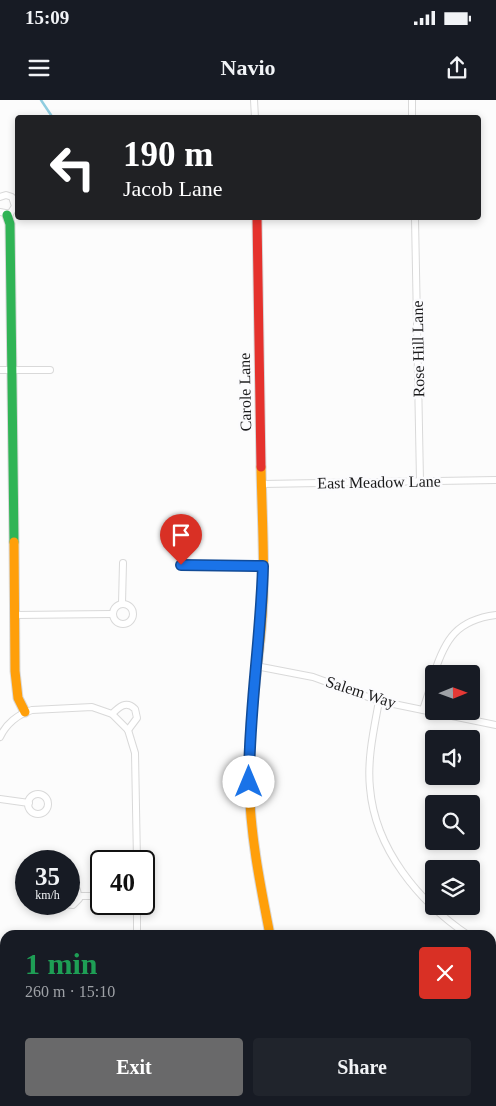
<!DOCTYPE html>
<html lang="en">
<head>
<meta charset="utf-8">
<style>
  body { margin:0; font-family:"Times New Roman",serif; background:#20242c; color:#f1f3f6; height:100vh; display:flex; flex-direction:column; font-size:19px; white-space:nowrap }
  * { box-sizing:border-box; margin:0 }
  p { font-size:16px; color:#9ea1a6 }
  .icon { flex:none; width:28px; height:28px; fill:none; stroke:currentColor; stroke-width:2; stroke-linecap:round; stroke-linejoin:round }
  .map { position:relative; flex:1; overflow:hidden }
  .details { position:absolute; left:0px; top:830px; width:496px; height:176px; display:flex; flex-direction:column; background:#171b24; border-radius:15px 15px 0 0; box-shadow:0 2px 8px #0003 }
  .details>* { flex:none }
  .guide { position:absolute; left:15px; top:15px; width:466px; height:105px; border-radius:5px; box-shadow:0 2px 8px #0003; background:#202124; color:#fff; overflow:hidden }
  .needle { width:32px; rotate:89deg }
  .buttons { position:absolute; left:425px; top:565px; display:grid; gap:10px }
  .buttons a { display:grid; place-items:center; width:55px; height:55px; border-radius:5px; background:#171b24; box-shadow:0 2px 8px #0003; font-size:25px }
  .speed { position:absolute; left:15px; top:750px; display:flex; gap:10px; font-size:25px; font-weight:700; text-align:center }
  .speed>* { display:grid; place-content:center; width:65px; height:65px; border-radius:50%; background:#171b24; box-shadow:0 2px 8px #0003; line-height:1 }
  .speed small { font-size:12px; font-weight:400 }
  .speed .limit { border:2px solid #111; border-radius:8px; background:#fff; color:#111 }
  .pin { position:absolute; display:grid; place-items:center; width:42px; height:42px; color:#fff; margin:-51px -21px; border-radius:50% 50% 50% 0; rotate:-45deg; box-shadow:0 0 5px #0007 }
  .pin .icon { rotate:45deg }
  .me { position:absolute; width:55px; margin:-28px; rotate:0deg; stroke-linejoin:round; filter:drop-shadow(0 0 4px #0008) }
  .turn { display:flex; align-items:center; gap:18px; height:105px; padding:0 25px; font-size:22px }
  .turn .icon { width:65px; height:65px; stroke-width:2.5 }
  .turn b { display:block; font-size:35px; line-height:42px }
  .round { display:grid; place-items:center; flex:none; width:52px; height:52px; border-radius:5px; background:#20242c }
  .headline { display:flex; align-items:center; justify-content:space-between; height:85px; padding:0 25px }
  h1 { font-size:30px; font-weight:700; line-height:38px; color:#1e9e55 }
  .action { display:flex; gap:10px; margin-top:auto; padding:10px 25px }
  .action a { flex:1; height:58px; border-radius:5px; background:#69696a; color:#fff; font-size:20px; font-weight:700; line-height:58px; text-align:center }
  .action a+a { background:#20242c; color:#f1f3f6 }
  .status { display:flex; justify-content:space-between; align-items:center; height:35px; padding:0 25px; background:#171b24; direction:ltr }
  .status svg { height:14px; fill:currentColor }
  header { display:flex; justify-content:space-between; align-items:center; height:65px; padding:0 25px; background:#171b24; font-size:22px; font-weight:700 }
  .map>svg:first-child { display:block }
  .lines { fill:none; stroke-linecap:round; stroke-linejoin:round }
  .stream { stroke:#90cde0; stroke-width:2.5 }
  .street-casing { stroke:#d9d9d9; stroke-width:8 }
  .fast-casing { stroke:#d9d9d9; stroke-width:11 }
  .slow-casing { stroke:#d9d9d9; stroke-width:11 }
  .jam-casing { stroke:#d9d9d9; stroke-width:11 }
  .street { stroke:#fff; stroke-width:6 }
  .fast { stroke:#30b455; stroke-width:9 }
  .slow { stroke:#ff9f0a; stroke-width:9 }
  .jam { stroke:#e5322d; stroke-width:9 }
  .route-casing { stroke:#114b97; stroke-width:12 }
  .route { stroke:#1a73e8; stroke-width:9 }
  .labels { text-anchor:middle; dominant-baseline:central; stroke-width:5; stroke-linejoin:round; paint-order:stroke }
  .street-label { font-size:16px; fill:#1a1a1b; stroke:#fbfbfd }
</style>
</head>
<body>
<div class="status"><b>15:09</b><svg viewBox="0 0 49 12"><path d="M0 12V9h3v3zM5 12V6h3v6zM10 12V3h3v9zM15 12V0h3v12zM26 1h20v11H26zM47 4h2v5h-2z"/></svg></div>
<header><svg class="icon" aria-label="menu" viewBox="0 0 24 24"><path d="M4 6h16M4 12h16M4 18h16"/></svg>Navio<svg class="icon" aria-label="share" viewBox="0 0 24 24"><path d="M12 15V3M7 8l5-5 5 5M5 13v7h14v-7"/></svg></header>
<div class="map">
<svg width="496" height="1006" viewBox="0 0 496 1006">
  <rect width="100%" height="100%" fill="#fcfcfc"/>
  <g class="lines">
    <polyline class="stream" points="41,0 53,18"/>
    <g class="street-casing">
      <g id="street">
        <polyline points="254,0 255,18"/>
        <polyline points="412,0 412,18"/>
        <polyline points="0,97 6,95 12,97 15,106 10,114 0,112"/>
        <polyline points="415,118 420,381"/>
        <polyline points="0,270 50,270"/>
        <polyline points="262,384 496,380"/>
        <polyline points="181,465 263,467"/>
        <polyline points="122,503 123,463"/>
        <circle cx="123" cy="514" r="10"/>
        <polyline points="15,515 112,514"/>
        <polyline points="256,566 313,577 379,601 496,625"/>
        <path d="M 434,574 C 445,539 457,520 496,515"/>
        <path d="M 379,601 C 374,629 367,659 370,688 C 375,749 419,802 468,835"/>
        <polyline points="423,610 434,576"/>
        <path d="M 112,614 C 119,607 126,600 135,609 L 137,618 L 128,630"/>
        <path d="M 0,637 C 6,624 18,614 32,610 L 92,607 L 112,614 L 128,630 L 135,653 L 137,761"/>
        <circle cx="38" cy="704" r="10"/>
        <polyline points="0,699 29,703"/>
        <polyline points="80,796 101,796"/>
        <polyline points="64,804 73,805 79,799 77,790 69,787"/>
        <polyline points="137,804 137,835"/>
        <polyline points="491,851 496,854"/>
        <polyline points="0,862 3,869 0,875"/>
        <polyline points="150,1001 150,1006"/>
        <polyline points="226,1001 230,1006"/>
        <polyline points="326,1001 328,1006"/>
        <polyline points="411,1001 414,1006"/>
        <polyline points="278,1002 278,1005 302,1006"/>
        <polyline points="206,1006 206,1001"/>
        <polyline points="238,1006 278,1005"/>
        <polyline points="425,1006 428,1001"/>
      </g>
    </g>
    <g class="fast-casing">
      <g id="fast">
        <polyline points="7,115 10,124 14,442"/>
        <polyline points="0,944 5,944"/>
      </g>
    </g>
    <g class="slow-casing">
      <g id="slow">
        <path d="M 261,367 C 262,421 266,476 261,530 C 256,581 248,630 249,681 C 250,734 260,784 270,835"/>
        <polyline points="14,442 15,571 18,598 25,612"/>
        <polyline points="491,937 496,937"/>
      </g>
    </g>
    <g class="jam-casing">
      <polyline id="jam" points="257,118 261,367"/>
    </g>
    <use href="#street" class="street"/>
    <use href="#fast" class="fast"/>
    <use href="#slow" class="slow"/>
    <use href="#jam" class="jam"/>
  </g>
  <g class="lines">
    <g class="route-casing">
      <path id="route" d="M 181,465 L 263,466 C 261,539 249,610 249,682"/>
    </g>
    <use href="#route" class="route"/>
  </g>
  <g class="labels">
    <g class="street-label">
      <text transform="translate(418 249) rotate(-91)">Rose Hill Lane</text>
      <text transform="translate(245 292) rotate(-91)">Carole Lane</text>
      <text transform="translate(379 382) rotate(-1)">East Meadow Lane</text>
      <text transform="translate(361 592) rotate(18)">Salem Way</text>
    </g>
  </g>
</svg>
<div class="buttons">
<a><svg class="needle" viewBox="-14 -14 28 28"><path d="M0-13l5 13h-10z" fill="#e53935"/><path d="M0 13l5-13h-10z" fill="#9ea1a6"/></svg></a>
<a><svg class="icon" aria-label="sound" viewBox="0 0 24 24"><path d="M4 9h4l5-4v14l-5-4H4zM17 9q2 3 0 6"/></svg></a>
<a><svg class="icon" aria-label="search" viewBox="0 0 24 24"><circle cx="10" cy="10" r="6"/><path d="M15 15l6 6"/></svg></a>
<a><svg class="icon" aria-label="layers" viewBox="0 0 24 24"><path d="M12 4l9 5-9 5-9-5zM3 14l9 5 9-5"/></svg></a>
</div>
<div class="speed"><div>35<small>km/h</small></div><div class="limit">40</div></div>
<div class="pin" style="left:181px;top:465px;background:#d93025"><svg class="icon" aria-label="arrive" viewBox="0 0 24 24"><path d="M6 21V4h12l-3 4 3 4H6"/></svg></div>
<svg class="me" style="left:249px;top:682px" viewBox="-20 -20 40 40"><circle r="19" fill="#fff"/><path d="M0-13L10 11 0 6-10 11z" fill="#1a73e8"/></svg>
<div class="guide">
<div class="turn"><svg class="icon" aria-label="left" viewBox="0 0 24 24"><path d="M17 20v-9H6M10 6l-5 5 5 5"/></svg><div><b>190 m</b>Jacob Lane</div></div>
</div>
<section class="details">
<div class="headline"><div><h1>1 min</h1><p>260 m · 15:10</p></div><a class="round" style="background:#d93025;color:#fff"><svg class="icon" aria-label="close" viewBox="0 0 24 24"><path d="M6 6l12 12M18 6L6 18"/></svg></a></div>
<div class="action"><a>Exit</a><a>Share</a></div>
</section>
</div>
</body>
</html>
